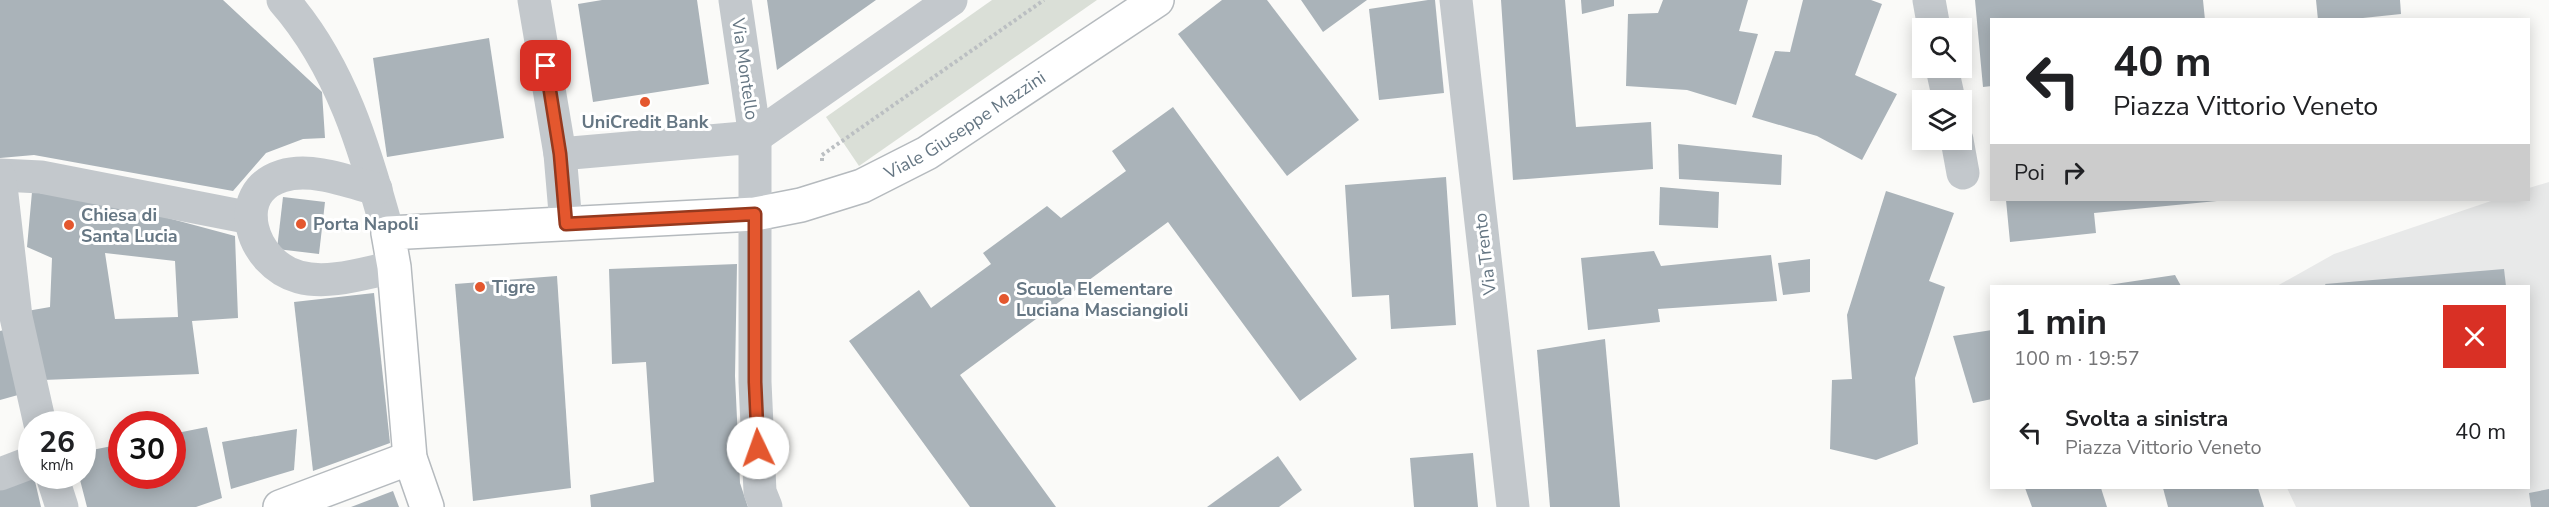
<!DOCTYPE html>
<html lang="it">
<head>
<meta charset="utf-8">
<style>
  body { margin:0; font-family:"Nunito Sans",sans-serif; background:#f2f2f2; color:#202124; height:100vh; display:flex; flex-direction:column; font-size:22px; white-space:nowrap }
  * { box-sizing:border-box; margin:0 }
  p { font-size:20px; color:#757577 }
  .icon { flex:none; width:33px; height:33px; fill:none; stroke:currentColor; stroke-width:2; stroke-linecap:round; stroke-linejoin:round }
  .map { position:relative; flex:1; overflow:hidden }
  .details { position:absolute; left:1990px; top:285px; width:540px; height:204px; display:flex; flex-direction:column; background:#fff; border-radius:0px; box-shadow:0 3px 15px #0003 }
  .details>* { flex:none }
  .hud { position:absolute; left:1990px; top:18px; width:540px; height:183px; border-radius:0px; box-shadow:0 3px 15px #0003; background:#fff; color:#202124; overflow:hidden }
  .tools { position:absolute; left:1912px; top:18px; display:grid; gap:12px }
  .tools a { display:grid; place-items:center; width:60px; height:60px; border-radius:0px; background:#fff; box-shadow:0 3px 15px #0003; font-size:30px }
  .speed { position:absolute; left:18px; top:411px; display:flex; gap:12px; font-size:30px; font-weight:700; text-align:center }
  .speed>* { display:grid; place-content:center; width:78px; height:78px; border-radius:50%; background:#fff; box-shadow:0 3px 15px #0003; line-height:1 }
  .speed small { font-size:15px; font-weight:400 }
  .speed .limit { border:9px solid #d22; background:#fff; color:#111 }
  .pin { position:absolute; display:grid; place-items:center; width:51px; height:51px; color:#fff; margin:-26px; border-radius:12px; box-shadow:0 3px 9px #0006 }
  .me { position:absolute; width:66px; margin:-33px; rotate:357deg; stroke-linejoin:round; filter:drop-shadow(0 0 4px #0008) }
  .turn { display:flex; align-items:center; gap:21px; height:126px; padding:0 24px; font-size:27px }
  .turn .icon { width:78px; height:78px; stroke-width:2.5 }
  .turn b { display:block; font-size:42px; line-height:51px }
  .then { display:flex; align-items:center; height:57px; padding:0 24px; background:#0003; gap:12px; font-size:22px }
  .round { display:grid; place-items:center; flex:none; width:63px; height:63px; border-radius:0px; background:#f2f2f2 }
  .head { display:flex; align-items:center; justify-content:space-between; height:102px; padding:0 24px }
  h1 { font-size:36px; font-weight:700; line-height:45px }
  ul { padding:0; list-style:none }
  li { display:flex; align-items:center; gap:18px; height:90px; padding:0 24px }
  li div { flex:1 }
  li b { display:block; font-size:22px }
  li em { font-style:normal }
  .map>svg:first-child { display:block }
  .built { fill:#e8e9e9 }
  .green { fill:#dadfd7 }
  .building { fill:#aab3b9; fill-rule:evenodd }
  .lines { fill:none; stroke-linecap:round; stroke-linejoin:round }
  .major-casing { stroke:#b5babe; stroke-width:36 }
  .path { stroke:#bbbfc2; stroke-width:4; stroke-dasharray:3 3; stroke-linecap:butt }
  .minor { stroke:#c3c8cc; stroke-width:33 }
  .major { stroke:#fff; stroke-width:33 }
  .route-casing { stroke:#94391e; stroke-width:15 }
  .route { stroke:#e4572e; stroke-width:10 }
  .poi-dot { fill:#e4572e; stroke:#fff; stroke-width:2 }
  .labels { text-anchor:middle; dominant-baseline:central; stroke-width:6; stroke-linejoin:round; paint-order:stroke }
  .street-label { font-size:18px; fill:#657683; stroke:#fff }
  .poi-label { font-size:18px; font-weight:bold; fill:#657683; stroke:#fff; text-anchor:start }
</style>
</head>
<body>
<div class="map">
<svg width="2549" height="507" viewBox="0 0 2549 507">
  <rect width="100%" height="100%" fill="#fafaf8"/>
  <polygon class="built" points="2549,182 2549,507 2296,507 2287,488 2529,488 2529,286 2277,286 2334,254 2494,200 2529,200 2529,188"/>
  <polygon class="green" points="992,0 1097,0 859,166 826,117"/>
  <g class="building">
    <polygon points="0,0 223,0 322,92 325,138 303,139 266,153 233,191 34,155 0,158"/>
    <polygon points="602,0 697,0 709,84 593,102 578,4"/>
    <polygon points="767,0 876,0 777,70"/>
    <polygon points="1222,0 1267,0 1359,120 1287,176 1178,34"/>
    <polygon points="1301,0 1367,0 1323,32"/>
    <polygon points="1428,0 1435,0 1444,93 1379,100 1369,9"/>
    <polygon points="1501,0 1565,0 1576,127 1651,122 1653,169 1513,180"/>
    <polygon points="1581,0 1614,0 1614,6 1582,14"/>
    <polygon points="1663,0 1748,0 1739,31 1758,34 1736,105 1687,90 1626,86 1628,14 1658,13"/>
    <polygon points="1803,0 1871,0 1882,4 1855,75 1897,94 1862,160 1817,136 1752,117 1775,51 1790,52"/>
    <polygon points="1975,0 2203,0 2205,20 1992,20 1992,86 1983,87"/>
    <polygon points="2316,0 2400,0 2401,14 2344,20 2318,20"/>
    <polygon points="489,38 504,138 387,157 373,58"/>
    <polygon points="1173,107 1357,359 1300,401 1168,222 960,375 1056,507 970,507 849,341 919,290 931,308 991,264 983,253 1047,206 1061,218 1126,171 1112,151"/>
    <polygon points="1678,144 1782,155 1781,185 1679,179"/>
    <polygon points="1446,177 1456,325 1391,329 1389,295 1352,297 1345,185"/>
    <polygon points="1660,187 1719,192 1718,228 1659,225"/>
    <polygon points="1886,191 1954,213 1929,281 1945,287 1915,378 1918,444 1876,460 1830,449 1832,380 1852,379 1847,315"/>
    <path d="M 32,192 L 112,203 L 235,236 L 238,318 L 192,321 L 199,374 L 43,380 L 27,311 L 50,307 L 52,258 L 27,247 ZM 105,253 L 175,261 L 178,317 L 115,319 Z"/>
    <polygon points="283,197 325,202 319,254 277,249"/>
    <polygon points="2006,200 2217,200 2217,201 2094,213 2096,233 2010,242"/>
    <polygon points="1654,251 1661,266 1771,255 1777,301 1658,309 1660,322 1588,330 1581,258"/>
    <polygon points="1810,259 1810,292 1783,295 1778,263"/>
    <polygon points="737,264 735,376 740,483 748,507 591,507 590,495 654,482 646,362 612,364 609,269"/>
    <polygon points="2504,269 2506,286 2326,286 2325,284"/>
    <polygon points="2175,275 2181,286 2108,286 2108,285"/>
    <polygon points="557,276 571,488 473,501 455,284"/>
    <polygon points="374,293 390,443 313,471 294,302"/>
    <polygon points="8,329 18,395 0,400 0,331"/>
    <polygon points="1992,330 1992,399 1973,403 1953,336"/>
    <polygon points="1605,339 1620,507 1550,507 1537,350"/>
    <polygon points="207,427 222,498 196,507 87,507 79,476 82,476 82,452 122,444 122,476 172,476 172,434"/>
    <polygon points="297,429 294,470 231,489 222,442"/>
    <polygon points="1473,453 1478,507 1414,507 1410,458"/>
    <polygon points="1278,456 1302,490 1279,507 1207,507"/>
    <polygon points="34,477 41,507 0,507 0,488"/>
    <polygon points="2025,488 2101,488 2107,507 2032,507"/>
    <polygon points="2163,488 2258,488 2264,507 2168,507"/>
    <polygon points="2549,489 2549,507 2531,507 2529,493"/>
    <polygon points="393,491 399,507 351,507"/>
  </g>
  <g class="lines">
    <g class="major-casing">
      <g id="major">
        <polyline points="280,507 410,458"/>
        <path id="s1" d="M 427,507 L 410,458 L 394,267 L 388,233 L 755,214 L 801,205 L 862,186 L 927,153 L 1157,0"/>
      </g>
    </g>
    <g class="path">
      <polyline points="822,161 822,155 1044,0"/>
      <polyline points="323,226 349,229"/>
    </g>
    <g class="minor">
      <path d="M 283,0 C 341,66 365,149 388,233"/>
      <polyline points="534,0 560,154 566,224"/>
      <polyline points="735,0 755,137 951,0"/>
      <polyline points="1456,0 1513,507"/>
      <polyline points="1929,0 1934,28"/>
      <polyline points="1942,68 1949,100"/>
      <polyline points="1957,140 1963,173"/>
      <polyline points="560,154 755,137 755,382 760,492 766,507"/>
      <polyline points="0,175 41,177 251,218"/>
      <polyline points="0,177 16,317 40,424"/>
      <path d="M 376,189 C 347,181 311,167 282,176 C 229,193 251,264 299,277 C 329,285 364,273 394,267"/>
      <polyline points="0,474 32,462"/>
      <polyline points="52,476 62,507"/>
    </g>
    <use href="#major" class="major"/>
  </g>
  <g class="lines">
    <g class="route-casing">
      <polyline id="route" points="546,66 560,154 566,224 755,214 755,382 758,448"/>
    </g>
    <use href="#route" class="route"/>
  </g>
  <g class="poi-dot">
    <circle cx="645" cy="102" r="6"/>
    <circle cx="301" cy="224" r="6"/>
    <circle cx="69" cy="225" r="6"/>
    <circle cx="480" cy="287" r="6"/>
    <circle cx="1004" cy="299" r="6"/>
  </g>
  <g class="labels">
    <g class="street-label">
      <text transform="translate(745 69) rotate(82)">Via Montello</text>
      <text stroke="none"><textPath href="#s1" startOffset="876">Viale Giuseppe Mazzini</textPath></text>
      <text transform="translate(1485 254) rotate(-97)">Via Trento</text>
    </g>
    <g class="poi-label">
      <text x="645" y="122" text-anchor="middle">UniCredit Bank</text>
      <text x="81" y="215">Chiesa di<tspan x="81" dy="21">Santa Lucia</tspan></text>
      <text x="313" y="224">Porta Napoli</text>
      <text x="492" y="287">Tigre</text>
      <text x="1016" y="289">Scuola Elementare<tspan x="1016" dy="21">Luciana Masciangioli</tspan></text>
    </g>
  </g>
</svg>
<div class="tools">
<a><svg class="icon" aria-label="search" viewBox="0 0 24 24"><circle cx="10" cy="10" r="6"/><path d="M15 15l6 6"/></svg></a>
<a><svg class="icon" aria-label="layers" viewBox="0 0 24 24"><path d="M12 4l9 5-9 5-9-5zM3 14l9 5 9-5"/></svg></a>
</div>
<div class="speed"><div>26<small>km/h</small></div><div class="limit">30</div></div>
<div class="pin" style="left:546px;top:66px;background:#d93025"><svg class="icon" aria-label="arrive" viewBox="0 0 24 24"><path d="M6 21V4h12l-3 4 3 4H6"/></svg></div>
<svg class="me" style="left:758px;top:448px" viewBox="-20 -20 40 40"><circle r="19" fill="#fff"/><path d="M0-13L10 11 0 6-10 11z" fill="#e4572e"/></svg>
<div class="hud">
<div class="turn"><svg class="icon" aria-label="left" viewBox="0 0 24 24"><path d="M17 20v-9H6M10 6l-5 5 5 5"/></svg><div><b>40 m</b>Piazza Vittorio Veneto</div></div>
<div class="then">Poi<svg class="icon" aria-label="right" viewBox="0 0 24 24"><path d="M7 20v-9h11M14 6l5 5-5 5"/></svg></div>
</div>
<section class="details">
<div class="head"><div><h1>1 min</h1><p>100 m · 19:57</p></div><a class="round" style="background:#d93025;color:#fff"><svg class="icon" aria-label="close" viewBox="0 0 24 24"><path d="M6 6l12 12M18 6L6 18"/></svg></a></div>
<ul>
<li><svg class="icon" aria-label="left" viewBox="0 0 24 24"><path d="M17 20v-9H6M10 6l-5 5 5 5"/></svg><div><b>Svolta a sinistra</b><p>Piazza Vittorio Veneto</p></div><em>40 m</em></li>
</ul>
</section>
</div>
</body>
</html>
